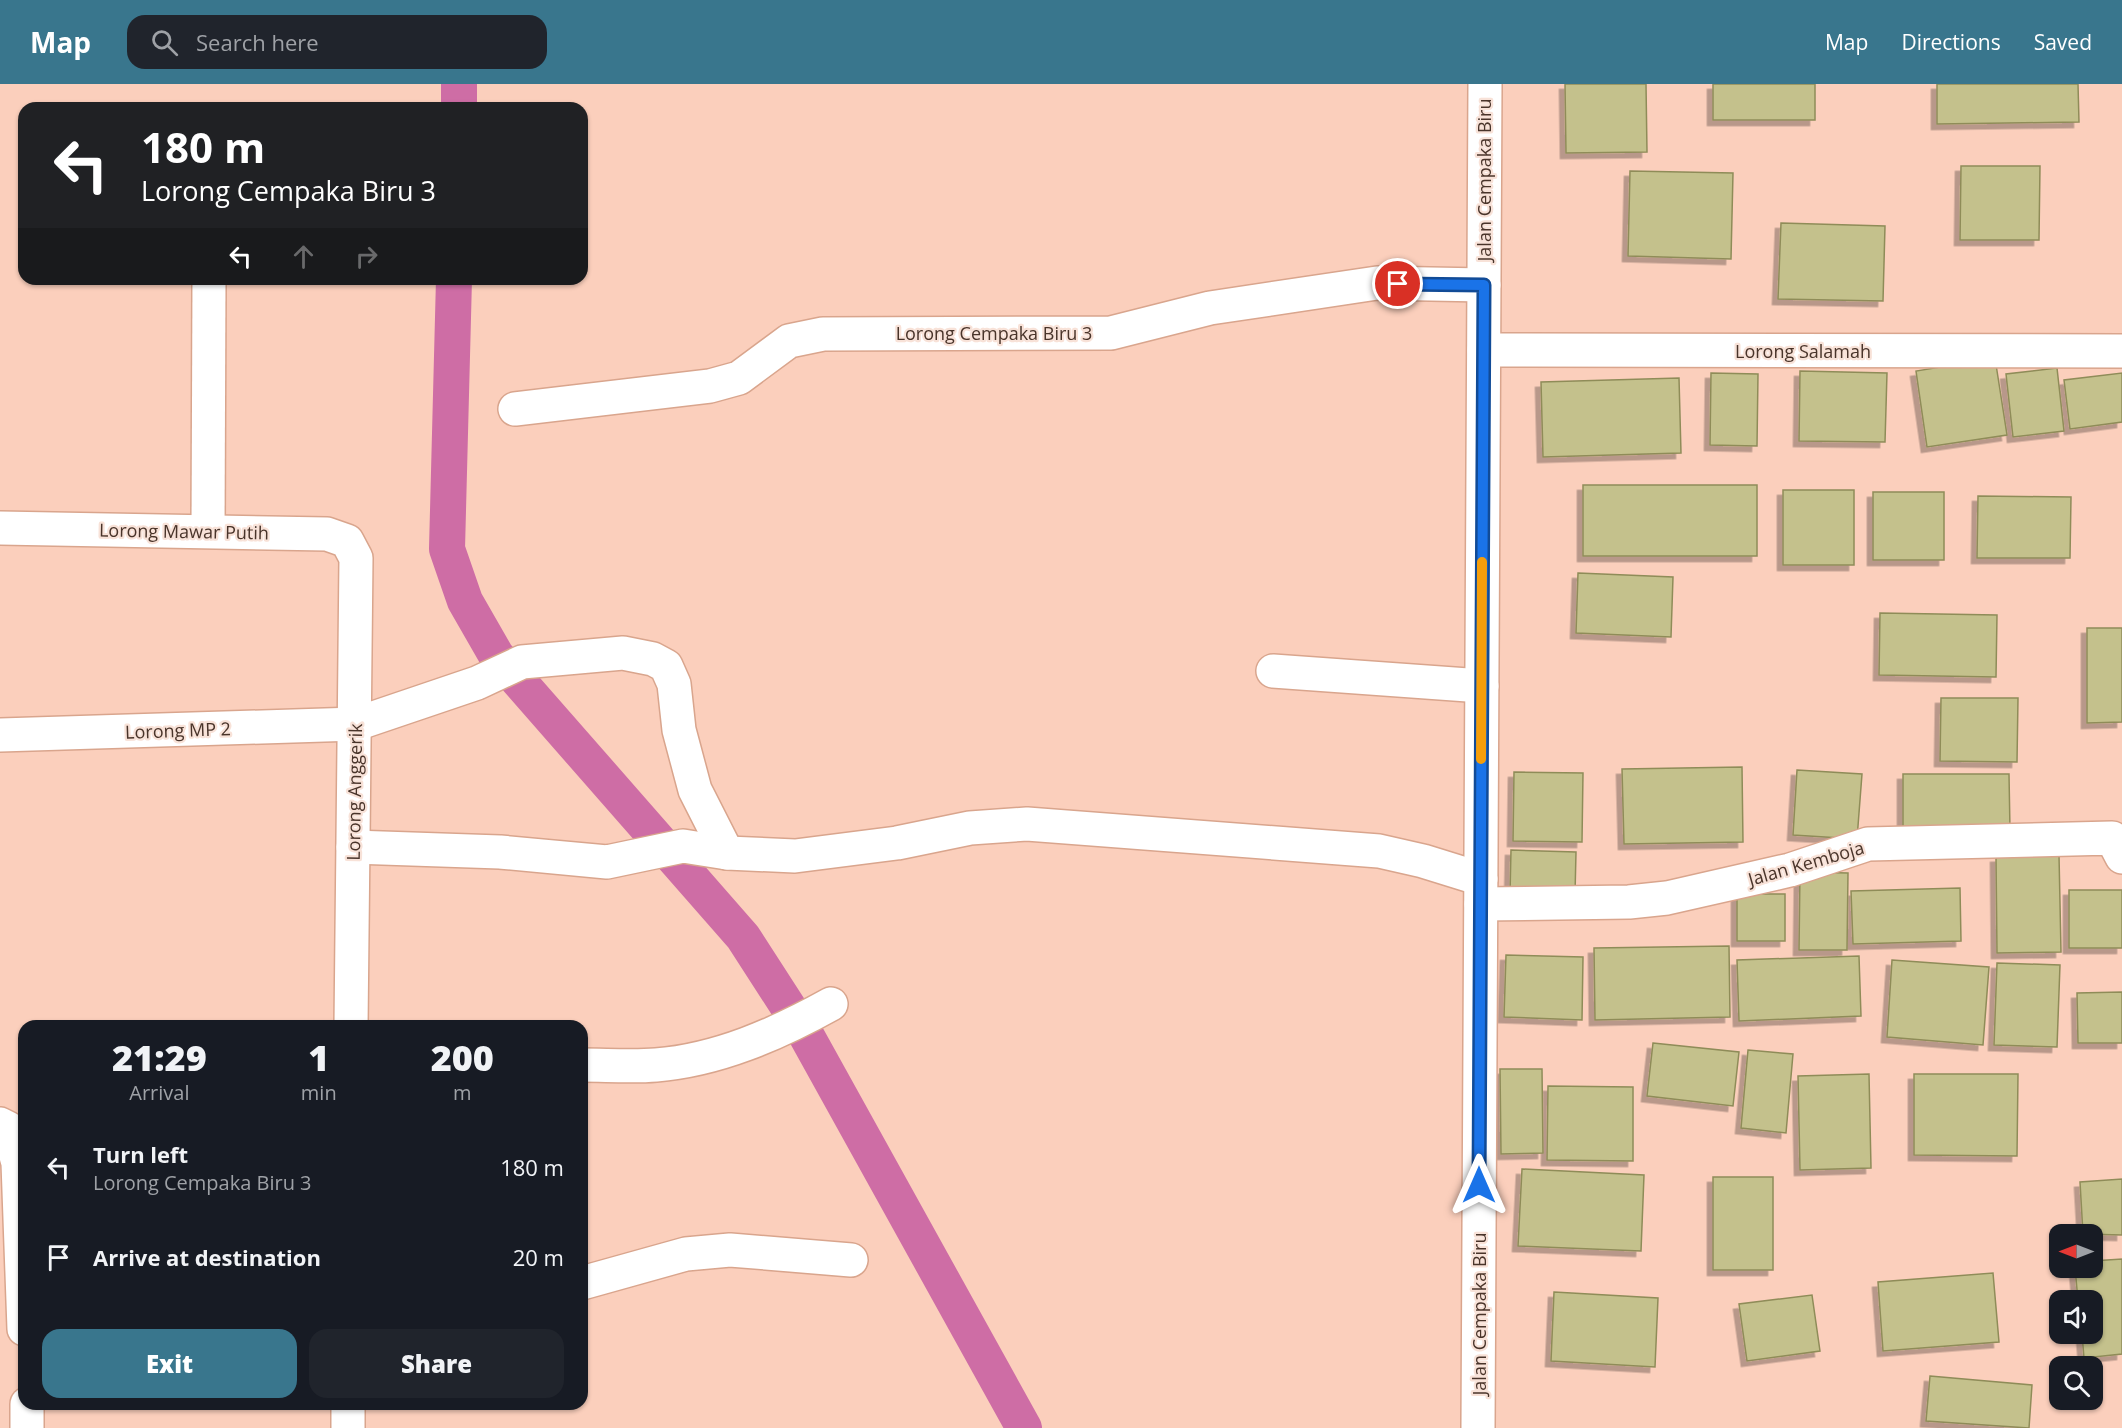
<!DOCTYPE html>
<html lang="en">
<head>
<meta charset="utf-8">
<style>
  body { margin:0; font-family:"Open Sans",sans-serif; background:#20242c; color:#f1f3f6; height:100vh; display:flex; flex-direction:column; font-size:22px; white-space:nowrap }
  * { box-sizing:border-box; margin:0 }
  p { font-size:20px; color:#9ea1a6 }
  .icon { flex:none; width:33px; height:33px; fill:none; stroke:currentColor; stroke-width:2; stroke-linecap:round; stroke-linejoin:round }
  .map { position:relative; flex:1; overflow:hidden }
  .panel { position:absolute; left:18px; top:936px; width:570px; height:390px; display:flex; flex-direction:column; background:#171b24; border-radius:18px; box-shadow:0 2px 4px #0004 }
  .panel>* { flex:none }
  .banner { position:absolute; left:18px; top:18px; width:570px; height:183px; border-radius:18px; box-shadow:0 2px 4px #0004; background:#202124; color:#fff; overflow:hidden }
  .needle { width:39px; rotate:270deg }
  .fabs { position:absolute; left:2049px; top:1140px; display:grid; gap:12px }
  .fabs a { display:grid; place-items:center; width:54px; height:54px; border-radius:12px; background:#171b24; box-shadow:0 2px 4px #0004; font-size:30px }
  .pin { position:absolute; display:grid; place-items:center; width:51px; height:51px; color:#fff; margin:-26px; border:3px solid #fff; border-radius:50%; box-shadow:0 2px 6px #0007 }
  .me { position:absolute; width:66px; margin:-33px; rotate:0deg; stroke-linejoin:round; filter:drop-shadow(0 0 4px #0008) }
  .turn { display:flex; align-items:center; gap:21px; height:126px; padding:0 24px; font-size:27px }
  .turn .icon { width:78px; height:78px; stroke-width:2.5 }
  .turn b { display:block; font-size:42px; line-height:51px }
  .lanes { display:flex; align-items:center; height:57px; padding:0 24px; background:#0003; justify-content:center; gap:30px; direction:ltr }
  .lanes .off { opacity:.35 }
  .eta { display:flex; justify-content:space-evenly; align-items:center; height:102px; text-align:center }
  .eta b { font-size:36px; font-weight:800; line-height:42px }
  .primary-button { display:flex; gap:12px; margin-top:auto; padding:12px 24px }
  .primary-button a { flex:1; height:69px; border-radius:18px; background:#39768d; color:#fff; font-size:24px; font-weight:800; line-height:69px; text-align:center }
  .primary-button a+a { background:#20242c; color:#f1f3f6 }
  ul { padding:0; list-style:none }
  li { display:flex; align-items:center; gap:18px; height:90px; padding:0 24px }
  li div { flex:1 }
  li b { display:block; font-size:22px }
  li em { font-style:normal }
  header { display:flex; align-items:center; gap:36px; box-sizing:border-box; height:84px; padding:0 30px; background:#39768d; color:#fff }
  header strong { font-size:28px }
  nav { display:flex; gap:33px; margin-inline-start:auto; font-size:21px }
  .search { width:420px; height:54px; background:#20242c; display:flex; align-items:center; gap:15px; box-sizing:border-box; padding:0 21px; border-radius:18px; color:#9ea1a6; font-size:22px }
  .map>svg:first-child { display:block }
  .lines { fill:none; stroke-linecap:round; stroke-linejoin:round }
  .canal { stroke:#ce6da5; stroke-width:36 }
  .building { fill:#c4c18c; stroke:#8f8c59; stroke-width:1.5; filter:url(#shadow) }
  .minor-casing { stroke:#d9a58d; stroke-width:36 }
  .minor { stroke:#fff; stroke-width:33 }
  .route-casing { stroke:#114b97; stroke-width:15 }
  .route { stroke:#1a73e8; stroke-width:10 }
  .slow { stroke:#f59e0b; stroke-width:10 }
  .labels { text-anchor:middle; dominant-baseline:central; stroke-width:4.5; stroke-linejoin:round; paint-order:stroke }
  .street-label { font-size:18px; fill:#49342a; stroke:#f8e2d8 }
</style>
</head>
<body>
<header>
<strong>Map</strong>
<div class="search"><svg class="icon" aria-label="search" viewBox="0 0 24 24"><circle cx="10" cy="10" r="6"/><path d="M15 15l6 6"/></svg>Search here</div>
<nav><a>Map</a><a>Directions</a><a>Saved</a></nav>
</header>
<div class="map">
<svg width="2122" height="1344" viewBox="0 0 2122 1344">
  <defs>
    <filter id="shadow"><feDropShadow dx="-5.5" dy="5.5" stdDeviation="0" flood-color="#0004"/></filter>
  </defs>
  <rect width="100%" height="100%" fill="#fbcfbc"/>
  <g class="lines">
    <g class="canal">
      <polyline points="459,24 459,0"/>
      <polyline points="454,195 447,465 465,517 496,571 743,853 805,949 1024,1344"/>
    </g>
  </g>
  <g class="building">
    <polygon points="1565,0 1646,0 1647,68 1566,69"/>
    <rect x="1713" y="0" width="102" height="36"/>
    <polygon points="1937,0 2078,0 2079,38 1937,40"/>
    <polygon points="1961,82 2040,82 2039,156 1960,156"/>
    <polygon points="1630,87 1733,89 1731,175 1628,172"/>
    <polygon points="1781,139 1885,142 1883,217 1778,215"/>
    <polygon points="1995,274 2007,351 1927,363 1916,287"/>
    <polygon points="2057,284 2064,347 2013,353 2006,290"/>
    <polygon points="1800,287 1887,289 1885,358 1799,357"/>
    <polygon points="1711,289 1758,290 1757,362 1710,361"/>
    <polygon points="2122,289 2122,338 2070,345 2064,296"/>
    <polygon points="1679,294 1681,369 1543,373 1541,298"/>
    <rect x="1583" y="401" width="174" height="71"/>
    <rect x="1783" y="406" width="71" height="75"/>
    <rect x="1873" y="408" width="71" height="68"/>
    <polygon points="1978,412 2071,413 2070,474 1977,474"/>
    <polygon points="1578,489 1673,493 1671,553 1576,549"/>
    <polygon points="1880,529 1997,531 1996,593 1879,591"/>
    <polygon points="2087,544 2122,544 2122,638 2087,639"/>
    <polygon points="1941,614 2018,614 2017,678 1940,677"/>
    <polygon points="1742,683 1743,758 1624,760 1622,685"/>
    <polygon points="1797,686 1862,690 1857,755 1793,751"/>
    <polygon points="1514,688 1583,689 1582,758 1513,757"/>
    <polygon points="1903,690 2009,690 2010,746 1903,746"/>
    <polygon points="1511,766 1576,768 1575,811 1510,810"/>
    <polygon points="2059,771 2061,868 1997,869 1996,773"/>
    <polygon points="1800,788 1848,789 1847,866 1799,866"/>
    <polygon points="1960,804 1961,857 1853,860 1851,807"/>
    <rect x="2069" y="806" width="53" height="58"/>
    <rect x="1737" y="810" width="48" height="47"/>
    <polygon points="1729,862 1730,933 1595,936 1594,864"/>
    <polygon points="1506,871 1583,873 1582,936 1504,933"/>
    <polygon points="1859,872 1861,932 1739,937 1737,876"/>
    <polygon points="1892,876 1989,883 1983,961 1887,953"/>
    <polygon points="1997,879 2060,881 2057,963 1994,961"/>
    <polygon points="2122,908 2122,959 2078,959 2077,909"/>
    <polygon points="1653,959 1739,968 1733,1022 1647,1012"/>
    <polygon points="1748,966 1793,970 1786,1049 1741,1044"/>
    <polygon points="1500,985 1542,985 1543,1069 1501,1070"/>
    <polygon points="1869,990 1871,1084 1800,1086 1798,992"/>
    <polygon points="1914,990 2018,990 2017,1072 1914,1071"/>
    <polygon points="1548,1002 1633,1003 1633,1077 1547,1076"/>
    <polygon points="1522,1085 1644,1091 1641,1167 1518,1162"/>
    <rect x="1713" y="1093" width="60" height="93"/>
    <polygon points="2122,1095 2122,1151 2083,1150 2080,1098"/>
    <polygon points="2122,1175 2122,1270 2084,1274 2082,1250 2092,1250 2092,1216 2078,1216 2075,1184 2092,1184 2092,1177"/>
    <polygon points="1993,1189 1999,1258 1883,1267 1878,1198"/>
    <polygon points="1554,1208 1658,1214 1655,1283 1551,1277"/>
    <polygon points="1812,1211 1820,1267 1747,1277 1739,1220"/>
    <polygon points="1930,1292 2032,1301 2029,1344 1926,1337"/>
  </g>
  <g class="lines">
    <g class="minor-casing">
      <g id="minor">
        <polyline points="1484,266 2122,267"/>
        <polyline points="515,325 710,302 739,294 789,257 823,250 1111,249 1210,224 1377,199 1484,201"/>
        <polyline points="0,444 327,450 347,457 356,474 351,942"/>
        <polyline points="208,447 209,195"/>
        <polyline points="1273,587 1482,602"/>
        <polyline points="0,651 356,640 477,599 522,578 623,569 653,575 666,582 674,600 679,646 695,706 727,769"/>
        <polyline points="353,763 500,768 607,778 683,762 727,769 795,772 897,759 970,744 1027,740 1379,767 1423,777 1481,795"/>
        <polyline points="1481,820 1629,818 1667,814 1790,786 1868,760 2112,754 2122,773"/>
        <path d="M 582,981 C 606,981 632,983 656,981 C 718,976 777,950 831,920"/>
        <polyline points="0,1040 8,1044 18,1079 24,1245"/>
        <polyline points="582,1199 686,1170 730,1166 851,1176"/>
        <polyline points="27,1320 27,1344"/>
        <polyline points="348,1344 348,1320"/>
        <polyline points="1478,1344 1485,0"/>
      </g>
    </g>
    <use href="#minor" class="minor"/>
  </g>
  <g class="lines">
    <g class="route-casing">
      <polyline id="route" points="1398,200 1484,201 1479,1101"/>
    </g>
    <use href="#route" class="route"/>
    <polyline class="slow" points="1481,675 1482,478"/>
  </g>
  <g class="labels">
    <g class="street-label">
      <text transform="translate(1484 96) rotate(-90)">Jalan Cempaka Biru</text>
      <text x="994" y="249">Lorong Cempaka Biru 3</text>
      <text x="1803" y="267">Lorong Salamah</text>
      <text transform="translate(184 447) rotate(1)">Lorong Mawar Putih</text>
      <text transform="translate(178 646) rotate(-2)">Lorong MP 2</text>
      <text transform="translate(354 708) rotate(-89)">Lorong Anggerik</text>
      <text transform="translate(1806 779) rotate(-16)">Jalan Kemboja</text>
      <text transform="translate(1479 1230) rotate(-90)">Jalan Cempaka Biru</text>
    </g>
  </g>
</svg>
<div class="fabs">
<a><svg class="needle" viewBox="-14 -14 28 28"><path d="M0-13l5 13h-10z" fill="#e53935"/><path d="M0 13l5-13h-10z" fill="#9ea1a6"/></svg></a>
<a><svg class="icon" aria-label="sound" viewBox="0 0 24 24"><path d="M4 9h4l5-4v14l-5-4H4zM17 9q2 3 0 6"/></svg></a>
<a><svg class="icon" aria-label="search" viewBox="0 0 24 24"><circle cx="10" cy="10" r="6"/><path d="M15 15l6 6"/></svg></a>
</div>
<div class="pin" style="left:1398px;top:200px;background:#d93025"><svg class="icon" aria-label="arrive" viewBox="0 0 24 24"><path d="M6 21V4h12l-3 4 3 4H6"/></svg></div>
<svg class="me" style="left:1479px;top:1101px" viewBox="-20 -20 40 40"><path d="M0-17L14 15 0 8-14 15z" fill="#1a73e8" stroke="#fff" stroke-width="4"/></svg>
<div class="banner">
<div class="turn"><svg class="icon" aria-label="left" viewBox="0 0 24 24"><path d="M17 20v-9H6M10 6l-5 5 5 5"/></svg><div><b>180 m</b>Lorong Cempaka Biru 3</div></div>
<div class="lanes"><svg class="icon" aria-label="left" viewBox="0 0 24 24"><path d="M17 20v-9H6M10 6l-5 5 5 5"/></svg><svg class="icon off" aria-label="ahead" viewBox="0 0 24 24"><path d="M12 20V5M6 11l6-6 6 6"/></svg><svg class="icon off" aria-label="right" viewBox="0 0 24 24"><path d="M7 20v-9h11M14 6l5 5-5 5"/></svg></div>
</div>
<section class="panel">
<div class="eta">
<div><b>21:29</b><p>Arrival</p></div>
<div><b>1</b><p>min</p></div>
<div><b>200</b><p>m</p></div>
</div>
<ul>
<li><svg class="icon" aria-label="left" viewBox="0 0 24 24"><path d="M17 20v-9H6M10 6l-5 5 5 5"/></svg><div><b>Turn left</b><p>Lorong Cempaka Biru 3</p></div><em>180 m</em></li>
<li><svg class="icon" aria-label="arrive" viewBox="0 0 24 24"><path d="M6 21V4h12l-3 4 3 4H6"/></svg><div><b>Arrive at destination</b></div><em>20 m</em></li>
</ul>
<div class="primary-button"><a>Exit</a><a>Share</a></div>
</section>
</div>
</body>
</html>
